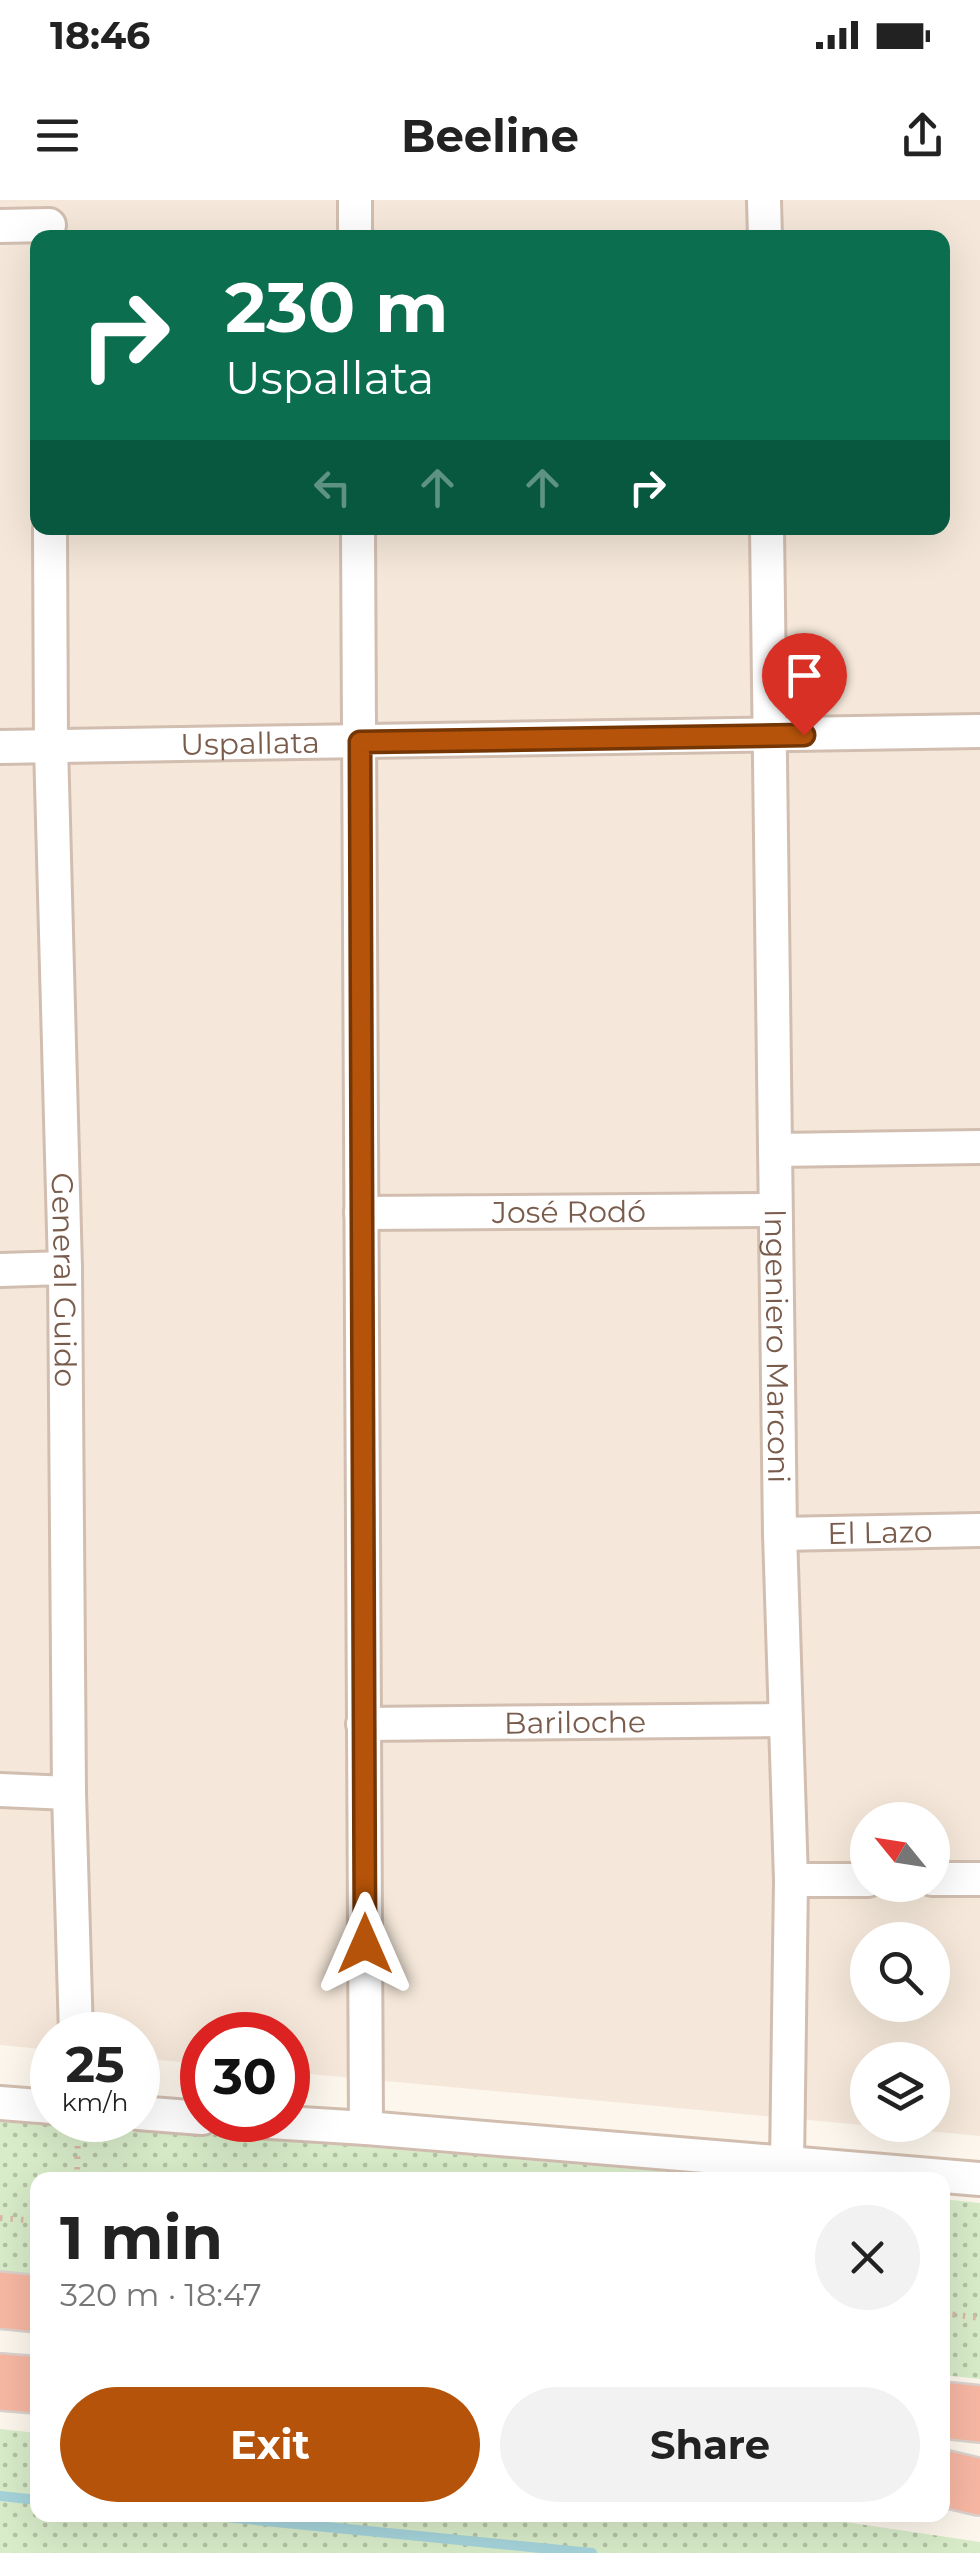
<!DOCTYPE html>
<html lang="en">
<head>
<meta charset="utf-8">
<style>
  body { margin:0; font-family:Montserrat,sans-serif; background:#f2f2f2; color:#222; height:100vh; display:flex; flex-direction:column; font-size:38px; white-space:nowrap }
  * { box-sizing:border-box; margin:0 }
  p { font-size:32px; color:#767676 }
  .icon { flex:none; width:55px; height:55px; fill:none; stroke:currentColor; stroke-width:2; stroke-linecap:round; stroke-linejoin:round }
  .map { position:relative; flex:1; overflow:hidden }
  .side { position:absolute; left:30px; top:1972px; width:920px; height:350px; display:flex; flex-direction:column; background:#fff; border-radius:20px; box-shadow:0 10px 40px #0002 }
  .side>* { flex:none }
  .banner { position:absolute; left:30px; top:30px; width:920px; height:305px; border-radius:20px; box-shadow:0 10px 40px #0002; background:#0b6e4f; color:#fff; overflow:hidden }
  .needle { width:65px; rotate:300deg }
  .tools { position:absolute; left:850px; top:1602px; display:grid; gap:20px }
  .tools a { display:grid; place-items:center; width:100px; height:100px; border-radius:50%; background:#fff; box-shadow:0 10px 40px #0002; font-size:50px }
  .speed { position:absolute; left:30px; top:1812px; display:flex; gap:20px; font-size:50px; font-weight:700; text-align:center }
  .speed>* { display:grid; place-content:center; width:130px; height:130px; border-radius:50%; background:#fff; box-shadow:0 10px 40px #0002; line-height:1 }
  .speed small { font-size:25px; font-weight:400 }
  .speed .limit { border:15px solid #d22; background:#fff; color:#111 }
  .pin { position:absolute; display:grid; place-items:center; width:85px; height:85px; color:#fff; margin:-102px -42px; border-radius:50% 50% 50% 0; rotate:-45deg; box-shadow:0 0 10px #0007 }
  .pin .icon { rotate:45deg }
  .me { position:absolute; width:110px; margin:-55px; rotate:0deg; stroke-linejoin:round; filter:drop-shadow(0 0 8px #0008) }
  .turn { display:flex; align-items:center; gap:35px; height:210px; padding:0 30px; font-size:45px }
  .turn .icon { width:130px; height:130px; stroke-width:2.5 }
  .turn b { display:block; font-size:70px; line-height:85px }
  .lanes { display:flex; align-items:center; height:95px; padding:0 30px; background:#0003; justify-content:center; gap:50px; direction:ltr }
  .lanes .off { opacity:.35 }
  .round { display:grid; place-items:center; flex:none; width:105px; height:105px; border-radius:52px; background:#f2f2f2 }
  .summary { display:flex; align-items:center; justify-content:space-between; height:170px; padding:0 30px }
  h1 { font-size:60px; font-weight:700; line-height:75px }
  .action { display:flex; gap:20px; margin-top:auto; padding:20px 30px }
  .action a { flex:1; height:115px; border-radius:60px; background:#b45309; color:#fff; font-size:40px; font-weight:700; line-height:115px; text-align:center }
  .action a+a { background:#f2f2f2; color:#222 }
  .status { display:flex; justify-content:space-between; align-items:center; height:70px; padding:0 50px; background:#fff; direction:ltr }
  .status svg { height:28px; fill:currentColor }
  header { display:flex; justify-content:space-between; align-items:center; height:130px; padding:0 30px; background:#fff; font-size:45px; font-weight:700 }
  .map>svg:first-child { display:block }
  .residential { fill:#f5e8da; fill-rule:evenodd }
  .grass { fill:url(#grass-dots) }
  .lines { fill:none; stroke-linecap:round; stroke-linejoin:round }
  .stream { stroke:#a5d3da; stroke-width:10 }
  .street-casing { stroke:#d1beb0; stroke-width:38 }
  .highway-casing { stroke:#dad1cd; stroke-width:60 }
  .path { stroke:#d9b8a5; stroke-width:6; stroke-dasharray:2.5 8; stroke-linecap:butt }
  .street { stroke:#fff; stroke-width:32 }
  .highway { stroke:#f7b7a3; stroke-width:55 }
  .route-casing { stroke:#753606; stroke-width:25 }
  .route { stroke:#b45309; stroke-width:18 }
  .labels { text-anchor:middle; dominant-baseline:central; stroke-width:8; stroke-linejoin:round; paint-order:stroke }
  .street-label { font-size:30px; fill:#7a5c4d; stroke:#fffaf3 }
</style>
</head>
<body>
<div class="status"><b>18:46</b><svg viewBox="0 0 49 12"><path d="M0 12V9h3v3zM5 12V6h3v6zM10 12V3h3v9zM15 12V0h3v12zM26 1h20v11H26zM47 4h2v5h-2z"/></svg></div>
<header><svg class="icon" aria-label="menu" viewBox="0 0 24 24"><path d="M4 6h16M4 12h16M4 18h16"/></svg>Beeline<svg class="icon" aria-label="share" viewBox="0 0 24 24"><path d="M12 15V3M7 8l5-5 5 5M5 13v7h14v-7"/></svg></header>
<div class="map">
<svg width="980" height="2353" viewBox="0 0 980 2353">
  <defs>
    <pattern id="grass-dots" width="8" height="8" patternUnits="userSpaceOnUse" patternTransform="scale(2.5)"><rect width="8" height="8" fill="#d8ecc9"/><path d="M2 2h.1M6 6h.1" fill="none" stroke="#b4c2a5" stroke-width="1.8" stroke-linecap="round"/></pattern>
  </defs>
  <rect width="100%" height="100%" fill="#fdf6ec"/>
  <path class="residential" d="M 0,0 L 980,0 L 980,1936 L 288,1872 L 288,1835 L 202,1835 L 202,1864 L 138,1858 L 138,1835 L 52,1835 L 52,1850 L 0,1845 ZM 38,38 L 942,38 L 942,328 L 38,328 ZM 868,1620 L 932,1620 L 932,1685 L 868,1685 ZM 868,1740 L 932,1740 L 932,1805 L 868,1805 ZM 868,1860 L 932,1860 L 932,1925 L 868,1925 Z"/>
  <g class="grass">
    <polygon points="0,1921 209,1934 766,1980 38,1980 37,2081 0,2077"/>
    <polygon points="942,1999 980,2003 980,2179 943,2175"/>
    <polygon points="0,2229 37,2233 38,2315 798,2315 980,2342 980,2353 0,2353"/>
  </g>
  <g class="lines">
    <g class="stream">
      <polyline points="0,2296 38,2300"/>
      <polyline points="204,2315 592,2353"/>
    </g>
    <g class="street-casing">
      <g id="street">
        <polyline points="355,0 355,38"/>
        <polyline points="764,0 765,38"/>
        <polyline points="0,26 49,25"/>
        <path id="s1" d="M 50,328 L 51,546 L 65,1068 L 69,1593 L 76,1835"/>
        <polyline points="358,328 366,1928"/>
        <path id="s2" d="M 767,328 L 780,1334 L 791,1680 L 787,1964"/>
        <path id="s3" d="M 0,547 L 980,531"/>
        <polyline points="775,950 980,947"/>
        <path id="s4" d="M 361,1013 L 775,1010"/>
        <polyline points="0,1070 65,1068"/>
        <path id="s5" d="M 780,1334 L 980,1330"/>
        <path id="s6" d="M 363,1524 L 785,1520"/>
        <polyline points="0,1590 69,1593"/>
        <polyline points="932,1679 980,1679"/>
        <polyline points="791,1680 868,1680"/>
        <polyline points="0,1903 52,1907"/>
        <polyline points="138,1913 202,1918"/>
        <polyline points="239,1920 366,1928 980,1979"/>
      </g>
    </g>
    <g class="highway-casing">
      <g id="highway">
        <polyline points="0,2100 38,2104"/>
        <polyline points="0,2182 38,2185"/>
        <polyline points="942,2210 980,2214"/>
        <polyline points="942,2278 980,2287"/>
      </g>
    </g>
    <g class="path">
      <polyline points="77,1980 78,1926"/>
      <polyline points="0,2018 38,2021"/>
      <polyline points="942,2113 980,2118"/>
    </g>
    <use href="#street" class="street"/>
    <use href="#highway" class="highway"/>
  </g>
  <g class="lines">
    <g class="route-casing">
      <polyline id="route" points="365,1744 360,542 804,535"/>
    </g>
    <use href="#route" class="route"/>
  </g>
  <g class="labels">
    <g class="street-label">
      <text stroke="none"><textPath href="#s3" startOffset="250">Uspallata</textPath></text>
      <text stroke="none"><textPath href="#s4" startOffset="208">José Rodó</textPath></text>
      <text stroke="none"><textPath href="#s1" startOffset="752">General Guido</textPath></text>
      <text stroke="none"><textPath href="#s2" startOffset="818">Ingeniero Marconi</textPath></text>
      <text stroke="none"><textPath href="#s5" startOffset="100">El Lazo</textPath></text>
      <text stroke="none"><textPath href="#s6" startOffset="212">Bariloche</textPath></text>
    </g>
  </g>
</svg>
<div class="tools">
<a><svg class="needle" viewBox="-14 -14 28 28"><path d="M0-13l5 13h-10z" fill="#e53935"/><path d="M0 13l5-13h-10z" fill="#767676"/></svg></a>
<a><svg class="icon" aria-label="search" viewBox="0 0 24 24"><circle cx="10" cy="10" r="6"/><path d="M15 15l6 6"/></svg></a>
<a><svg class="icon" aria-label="layers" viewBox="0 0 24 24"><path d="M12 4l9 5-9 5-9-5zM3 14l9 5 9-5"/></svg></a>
</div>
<div class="speed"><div>25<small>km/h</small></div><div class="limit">30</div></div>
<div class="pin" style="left:804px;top:535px;background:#d93025"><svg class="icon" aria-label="arrive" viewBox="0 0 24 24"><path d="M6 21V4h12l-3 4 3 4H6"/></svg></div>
<svg class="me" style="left:365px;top:1744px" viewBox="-20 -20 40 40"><path d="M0-17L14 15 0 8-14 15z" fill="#b45309" stroke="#fff" stroke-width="4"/></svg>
<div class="banner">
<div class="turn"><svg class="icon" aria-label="right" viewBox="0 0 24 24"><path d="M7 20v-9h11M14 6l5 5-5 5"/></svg><div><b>230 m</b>Uspallata</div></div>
<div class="lanes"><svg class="icon off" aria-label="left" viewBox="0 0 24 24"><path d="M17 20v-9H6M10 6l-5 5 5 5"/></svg><svg class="icon off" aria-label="ahead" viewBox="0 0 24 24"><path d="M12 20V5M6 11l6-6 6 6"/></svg><svg class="icon off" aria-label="ahead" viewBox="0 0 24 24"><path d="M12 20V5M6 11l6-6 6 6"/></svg><svg class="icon" aria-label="right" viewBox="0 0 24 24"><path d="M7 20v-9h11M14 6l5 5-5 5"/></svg></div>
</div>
<section class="side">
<div class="summary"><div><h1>1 min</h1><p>320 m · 18:47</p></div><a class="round"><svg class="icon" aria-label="close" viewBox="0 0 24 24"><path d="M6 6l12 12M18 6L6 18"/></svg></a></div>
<div class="action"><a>Exit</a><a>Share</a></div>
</section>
</div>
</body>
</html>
